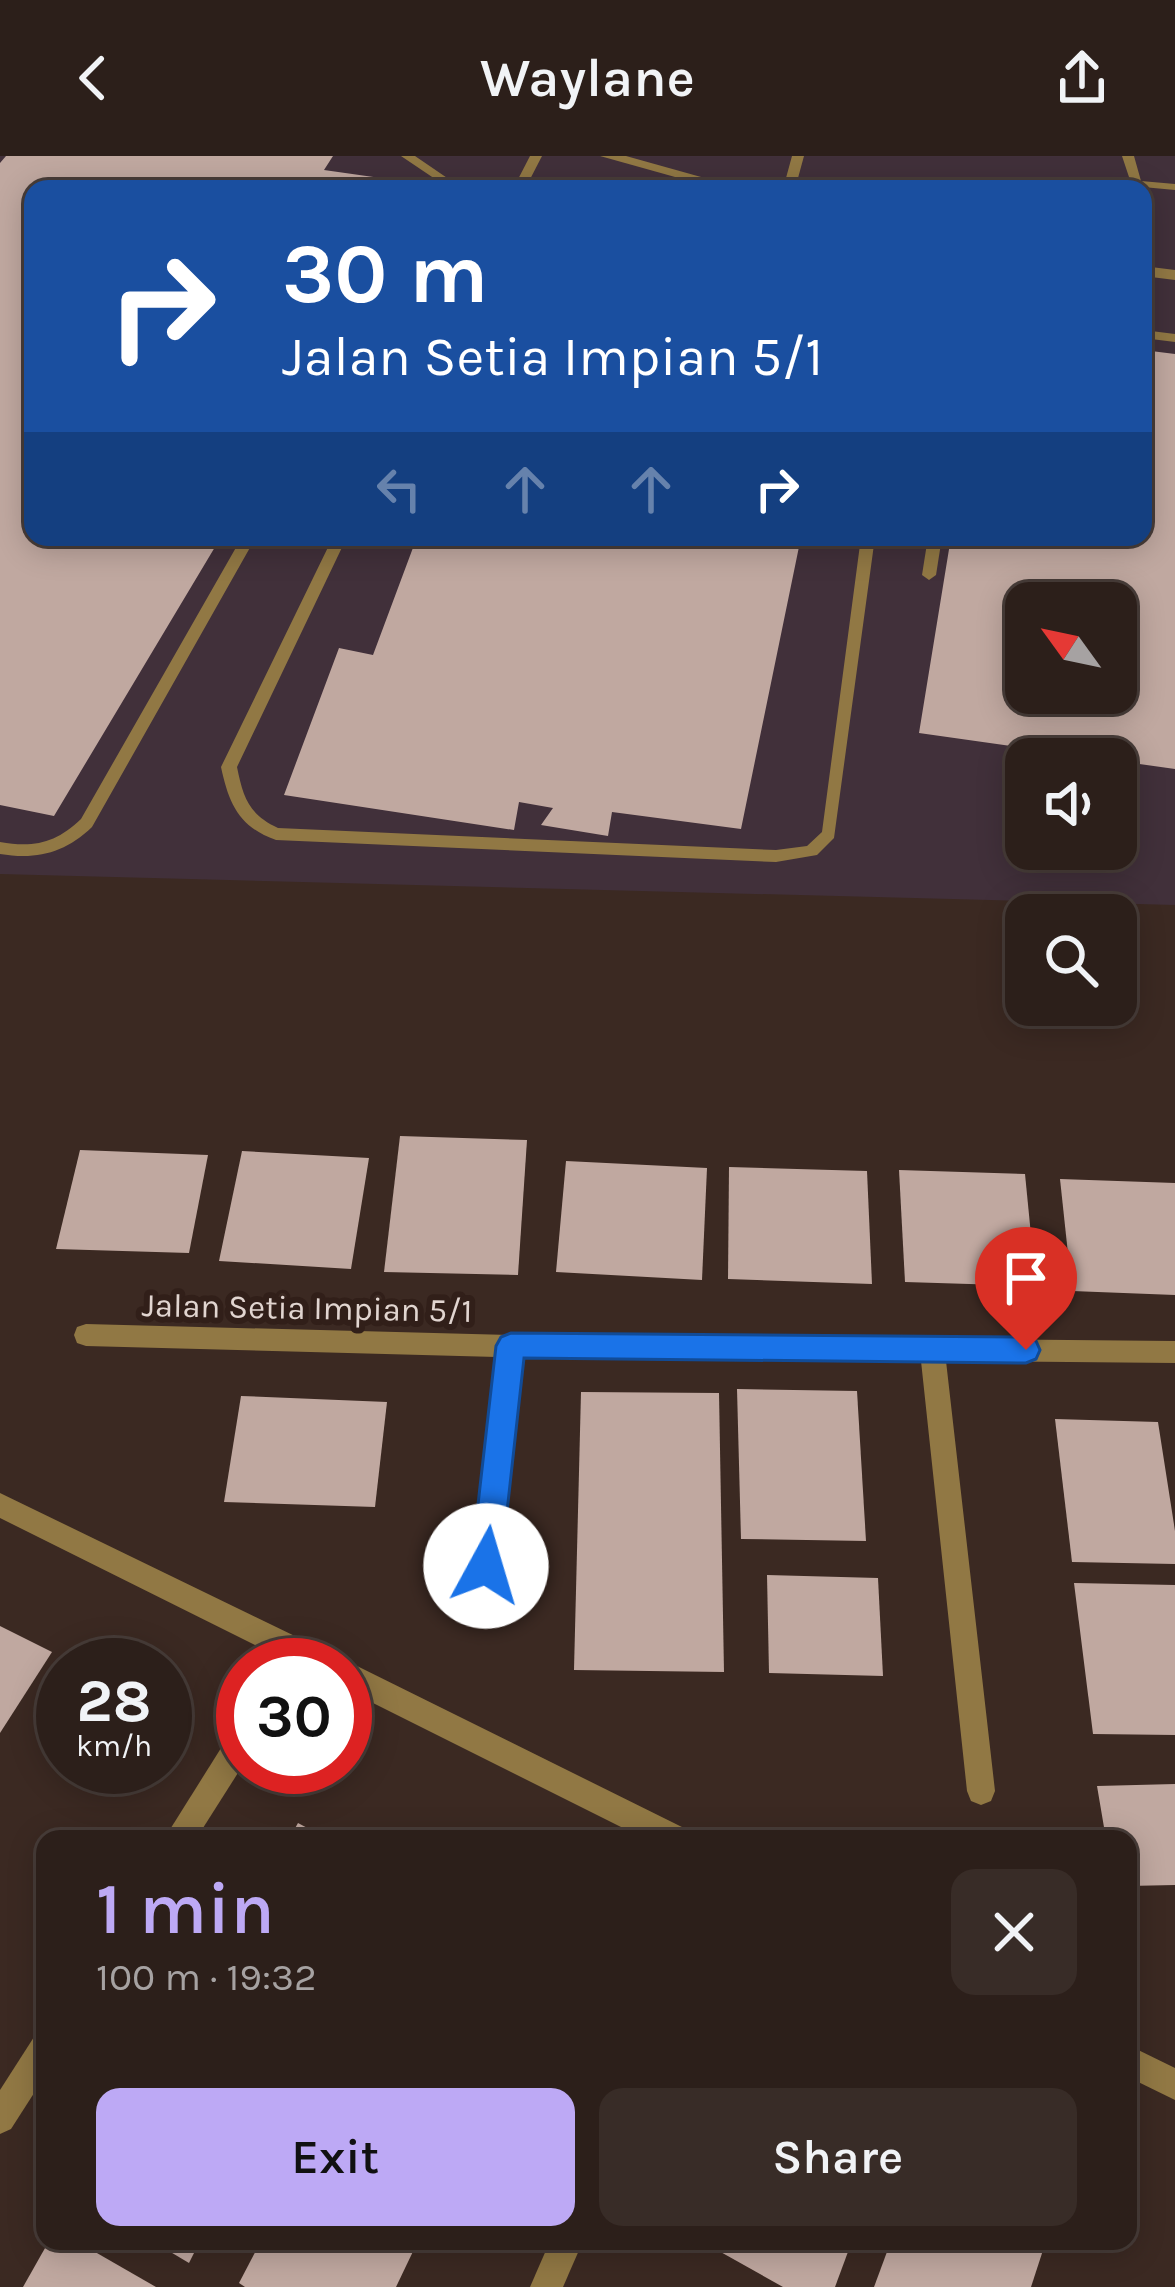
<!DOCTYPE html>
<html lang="en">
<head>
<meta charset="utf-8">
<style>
  body { margin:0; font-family:Karla,sans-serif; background:#382c27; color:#f1f3f6; height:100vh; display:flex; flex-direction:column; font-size:45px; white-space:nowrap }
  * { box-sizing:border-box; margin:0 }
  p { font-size:39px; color:#a6a2a2 }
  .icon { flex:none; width:66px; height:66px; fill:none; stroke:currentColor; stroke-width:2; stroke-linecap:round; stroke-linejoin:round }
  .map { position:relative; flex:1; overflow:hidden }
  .side { position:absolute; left:36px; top:1674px; width:1101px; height:420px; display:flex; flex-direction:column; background:#2c1f1a; border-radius:24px; box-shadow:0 6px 30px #0003,0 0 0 3px #483d39 }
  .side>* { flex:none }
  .hud { position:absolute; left:24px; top:24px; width:1128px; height:366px; border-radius:24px; box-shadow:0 6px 30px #0003,0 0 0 3px #483d39; background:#1a4fa0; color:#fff; overflow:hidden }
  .needle { width:78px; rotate:303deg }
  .fabs { position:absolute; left:1005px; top:426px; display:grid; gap:24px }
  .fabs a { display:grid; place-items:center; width:132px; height:132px; border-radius:24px; background:#2c1f1a; box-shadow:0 6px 30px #0003,0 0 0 3px #483d39; font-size:60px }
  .speed { position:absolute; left:36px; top:1482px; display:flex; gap:24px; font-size:60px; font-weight:700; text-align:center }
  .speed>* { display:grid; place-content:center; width:156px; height:156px; border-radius:50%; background:#2c1f1a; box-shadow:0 6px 30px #0003,0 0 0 3px #483d39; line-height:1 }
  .speed small { font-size:30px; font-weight:400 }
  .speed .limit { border:18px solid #d22; background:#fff; color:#111 }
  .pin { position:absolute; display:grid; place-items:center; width:102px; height:102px; color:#fff; margin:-123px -51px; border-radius:50% 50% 50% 0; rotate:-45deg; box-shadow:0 0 12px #0007 }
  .pin .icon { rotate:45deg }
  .me { position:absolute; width:132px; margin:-66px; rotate:6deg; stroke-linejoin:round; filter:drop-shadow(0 0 9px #0008) }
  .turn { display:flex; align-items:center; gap:42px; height:252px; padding:0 60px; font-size:54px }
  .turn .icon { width:156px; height:156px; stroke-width:2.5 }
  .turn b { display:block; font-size:84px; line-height:102px }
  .lanes { display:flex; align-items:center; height:114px; padding:0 60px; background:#0003; justify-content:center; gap:60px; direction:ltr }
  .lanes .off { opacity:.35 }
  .round { display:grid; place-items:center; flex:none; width:126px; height:126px; border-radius:24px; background:#382c27 }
  .head { display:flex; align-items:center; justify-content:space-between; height:204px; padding:0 60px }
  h1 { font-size:72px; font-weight:600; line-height:90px; color:#bda9f5 }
  .button { display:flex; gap:24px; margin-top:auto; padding:24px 60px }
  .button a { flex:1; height:138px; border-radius:24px; background:#bda9f5; color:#111; font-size:48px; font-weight:600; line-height:138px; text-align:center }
  .button a+a { background:#382c27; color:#f1f3f6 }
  header { display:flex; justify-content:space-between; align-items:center; height:156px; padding:0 60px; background:#2c1f1a; font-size:54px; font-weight:600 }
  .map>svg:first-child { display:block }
  .industrial { fill:#41303a; fill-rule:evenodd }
  .building { fill:#c0a8a0; fill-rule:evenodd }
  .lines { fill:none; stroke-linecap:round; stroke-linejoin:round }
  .lane { fill:#917844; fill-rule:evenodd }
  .street { fill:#917844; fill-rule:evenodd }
  .route { fill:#1a73e8; stroke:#114b97; stroke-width:3 }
  .labels { text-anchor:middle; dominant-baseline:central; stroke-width:12; stroke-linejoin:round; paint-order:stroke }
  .street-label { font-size:33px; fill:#e1d5d0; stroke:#311f19 }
</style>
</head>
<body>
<header><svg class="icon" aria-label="back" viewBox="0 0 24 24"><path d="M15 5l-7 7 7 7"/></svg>Waylane<svg class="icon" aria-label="share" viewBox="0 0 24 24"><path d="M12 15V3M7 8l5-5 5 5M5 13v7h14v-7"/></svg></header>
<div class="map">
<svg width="1175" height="2131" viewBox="0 0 1175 2131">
  <rect width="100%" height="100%" fill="#3b2922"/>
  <path class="industrial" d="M 0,0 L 1175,0 L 1175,749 L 0,718 ZM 33,33 L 1143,33 L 1143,381 L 33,381 ZM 1026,447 L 1116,447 L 1116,537 L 1026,537 ZM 1026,603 L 1116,603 L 1116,693 L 1026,693 Z"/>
  <g class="building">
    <polygon points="6,0 333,0 324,14 437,30 33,33 33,381 221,381 54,660 0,649 0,7"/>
    <path d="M 1143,194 L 1175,198 L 1175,613 L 919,577 L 951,381 L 1143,381 ZM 1026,447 L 1116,447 L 1116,537 L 1026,537 Z"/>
    <polygon points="417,381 801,381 741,673 612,656 608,680 541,669 553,652 519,646 514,674 284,639 339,492 373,499"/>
    <polygon points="400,980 527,984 518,1119 384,1116"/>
    <polygon points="80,994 208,999 189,1097 56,1093"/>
    <polygon points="242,995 369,1002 351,1113 219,1105"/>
    <polygon points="566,1005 707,1012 702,1124 556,1116"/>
    <polygon points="729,1011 867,1015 872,1128 728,1123"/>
    <polygon points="899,1014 1025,1018 1036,1130 905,1126"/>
    <polygon points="1060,1023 1175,1027 1175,1139 1072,1135"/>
    <polygon points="737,1233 857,1235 866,1385 741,1383"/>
    <polygon points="581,1236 719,1237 724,1516 574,1514"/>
    <polygon points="241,1240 387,1246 375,1351 224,1346"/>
    <polygon points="1055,1263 1158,1266 1175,1375 1175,1408 1072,1406"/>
    <polygon points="767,1419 878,1422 883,1520 769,1517"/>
    <polygon points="1074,1427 1175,1429 1175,1579 1093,1578"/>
    <polygon points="0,1470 52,1496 0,1577"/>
    <polygon points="1175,1628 1175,1729 1128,1730 1128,1683 1106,1683 1097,1630"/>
    <polygon points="298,1667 328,1683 289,1683"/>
    <polygon points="49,2085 76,2085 156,2131 23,2131"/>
    <polygon points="152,2085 200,2085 189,2107"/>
    <polygon points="261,2085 418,2085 396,2131 245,2131 239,2127"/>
    <polygon points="701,2085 852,2085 835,2131 783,2131"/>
    <polygon points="891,2085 1046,2085 1031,2131 874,2131"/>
  </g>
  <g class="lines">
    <g class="lane">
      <polygon points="401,0 415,0 456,28 453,33 441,33 444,29"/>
      <polygon points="530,0 542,0 525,33 513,33"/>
      <polygon points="792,0 804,0 795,33 783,33"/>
      <polygon points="1122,0 1134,0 1141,25 1175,28 1175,34 1132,30"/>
      <polygon points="1143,174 1175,178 1175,186 1143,182"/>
      <path d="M 242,381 L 256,381 L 92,671 C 65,697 37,704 0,698 L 0,686 C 34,692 56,687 81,663 Z"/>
      <path d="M 333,381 L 347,381 L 237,611 C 243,641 249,659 278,672 L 776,694 L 807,690 L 822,676 L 861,381 L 875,381 L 834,682 L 817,699 L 776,706 L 276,684 C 239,671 229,648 221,611 Z"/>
      <polygon points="928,381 942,381 936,419 929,424 922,419"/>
    </g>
    <g class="street">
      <polygon points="600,0 626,0 744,33 718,33"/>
      <polygon points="1143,110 1175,114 1175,124 1143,120"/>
      <polygon points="86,1168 511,1179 1175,1185 1175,1207 946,1205 995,1635 991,1645 981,1649 971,1645 967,1635 921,1205 522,1201 499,1410 496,1419 486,1423 476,1419 473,1410 497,1201 86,1190 77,1187 74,1179 77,1171"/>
      <polygon points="0,1337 334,1499 338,1508 345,1505 355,1509 686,1673 691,1683 645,1683 345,1533 345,1509 295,1509 0,1362"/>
      <polygon points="243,1569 243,1609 196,1683 164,1683 233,1573"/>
      <polygon points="45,1877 45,1920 11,1973 0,1978 0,1934 34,1881"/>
      <polygon points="1128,1889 1175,1912 1175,1944 1128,1921"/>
      <polygon points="550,2085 583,2085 563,2131 530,2131"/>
    </g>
  </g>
  <polygon class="route" points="511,1177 1026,1181 1036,1185 1040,1194 1036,1203 1026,1207 524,1202 501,1410 497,1420 486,1425 475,1420 471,1410 496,1190 501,1181"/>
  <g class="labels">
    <g class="street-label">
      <text transform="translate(307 1152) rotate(1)">Jalan Setia Impian 5/1</text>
    </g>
  </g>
</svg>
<div class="fabs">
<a><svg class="needle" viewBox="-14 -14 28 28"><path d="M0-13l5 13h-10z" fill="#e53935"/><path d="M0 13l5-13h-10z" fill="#a6a2a2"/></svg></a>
<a><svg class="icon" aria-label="sound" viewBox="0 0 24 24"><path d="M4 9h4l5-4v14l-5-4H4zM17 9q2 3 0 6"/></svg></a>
<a><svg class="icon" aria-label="search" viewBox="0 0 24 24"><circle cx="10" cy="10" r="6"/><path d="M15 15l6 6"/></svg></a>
</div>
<div class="speed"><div>28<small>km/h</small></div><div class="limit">30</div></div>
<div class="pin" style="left:1026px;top:1194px;background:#d93025"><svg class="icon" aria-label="arrive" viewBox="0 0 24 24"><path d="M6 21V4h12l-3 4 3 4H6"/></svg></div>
<svg class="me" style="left:486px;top:1410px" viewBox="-20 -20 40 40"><circle r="19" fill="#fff"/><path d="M0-13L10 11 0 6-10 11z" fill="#1a73e8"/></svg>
<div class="hud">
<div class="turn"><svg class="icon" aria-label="right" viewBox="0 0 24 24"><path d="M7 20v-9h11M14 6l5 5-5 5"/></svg><div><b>30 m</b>Jalan Setia Impian 5/1</div></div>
<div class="lanes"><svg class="icon off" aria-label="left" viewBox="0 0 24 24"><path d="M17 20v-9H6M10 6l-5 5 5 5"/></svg><svg class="icon off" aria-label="ahead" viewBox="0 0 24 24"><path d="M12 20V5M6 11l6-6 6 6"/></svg><svg class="icon off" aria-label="ahead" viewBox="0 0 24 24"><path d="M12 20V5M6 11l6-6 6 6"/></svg><svg class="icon" aria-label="right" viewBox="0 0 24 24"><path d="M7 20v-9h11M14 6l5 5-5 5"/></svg></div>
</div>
<section class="side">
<div class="head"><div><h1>1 min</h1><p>100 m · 19:32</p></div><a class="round"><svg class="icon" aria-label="close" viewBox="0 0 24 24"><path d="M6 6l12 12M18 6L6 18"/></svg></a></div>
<div class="button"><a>Exit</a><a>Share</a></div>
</section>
</div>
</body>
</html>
